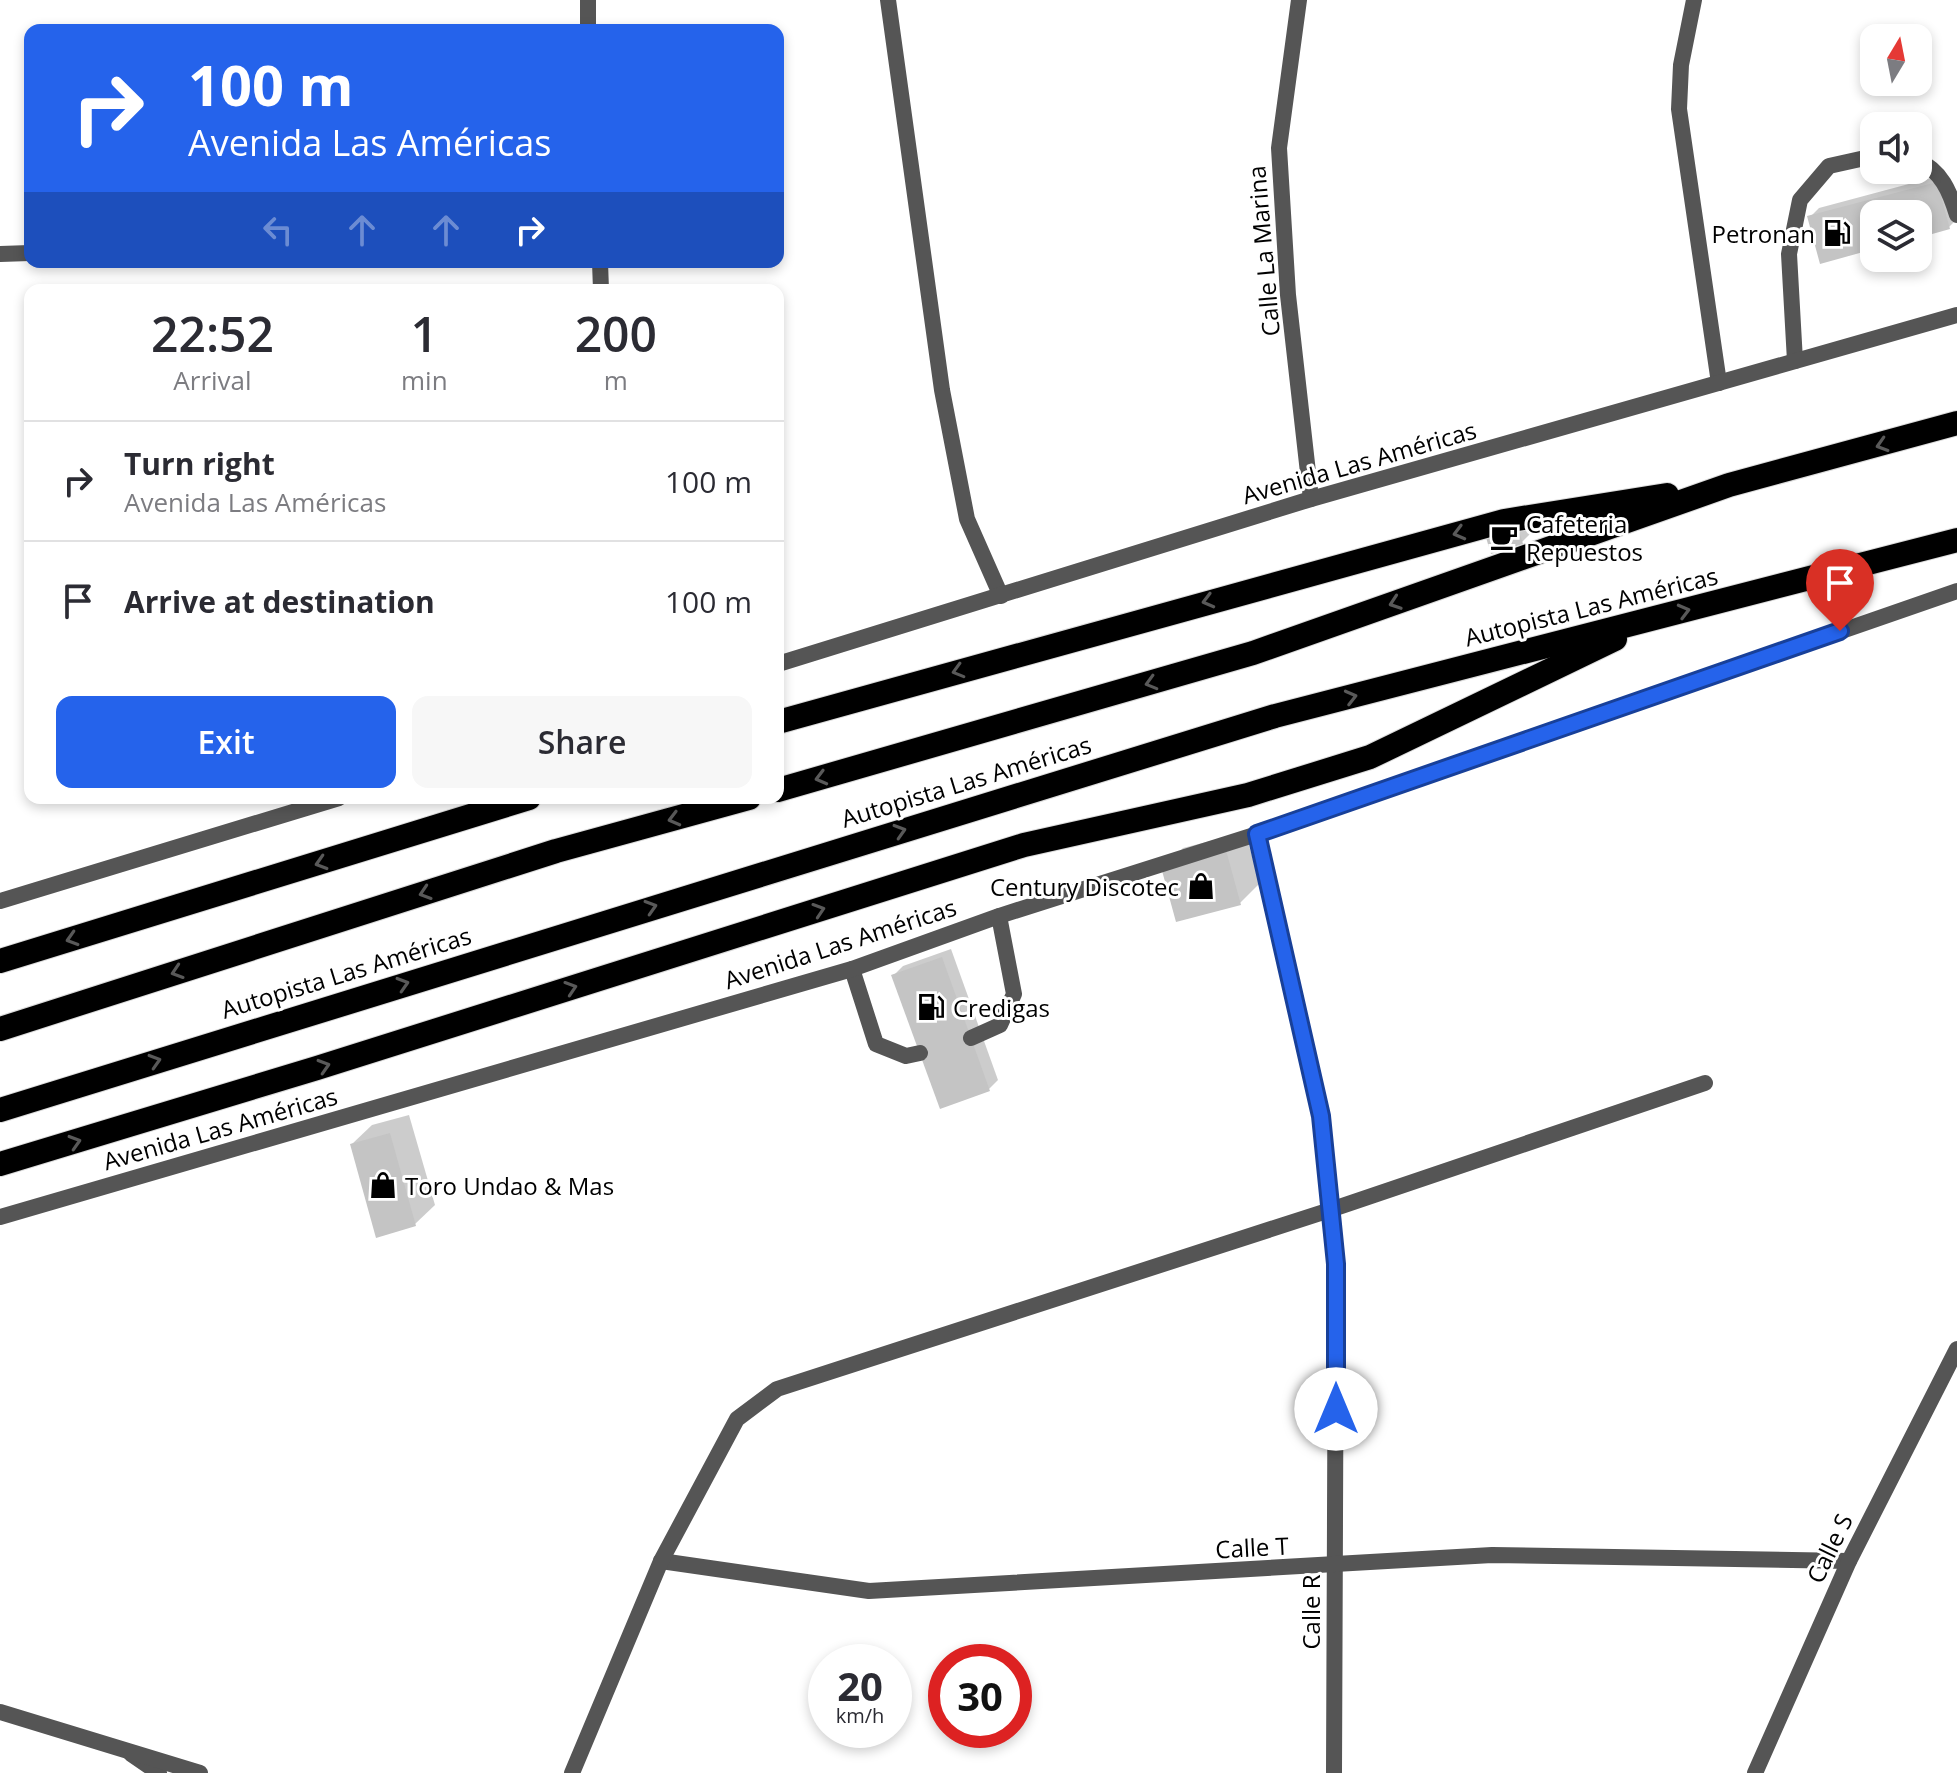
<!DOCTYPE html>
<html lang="en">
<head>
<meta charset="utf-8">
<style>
  body { margin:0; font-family:"Open Sans",sans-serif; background:#f7f7f7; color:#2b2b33; height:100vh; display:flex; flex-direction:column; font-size:30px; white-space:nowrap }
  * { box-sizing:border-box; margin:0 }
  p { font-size:26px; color:#7c7c81 }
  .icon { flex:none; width:44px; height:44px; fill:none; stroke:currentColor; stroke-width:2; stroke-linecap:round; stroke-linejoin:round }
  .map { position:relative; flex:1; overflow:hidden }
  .side { position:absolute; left:24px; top:284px; width:760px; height:520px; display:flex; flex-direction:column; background:#fff; border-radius:16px; box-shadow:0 4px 12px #0003 }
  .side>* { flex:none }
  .top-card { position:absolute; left:24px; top:24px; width:760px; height:244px; border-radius:16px; box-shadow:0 4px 12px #0003; background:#2563eb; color:#fff; overflow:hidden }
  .needle { width:52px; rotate:10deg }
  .fabs { position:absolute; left:1860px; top:24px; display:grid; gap:16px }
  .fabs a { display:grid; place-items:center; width:72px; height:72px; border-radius:16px; background:#fff; box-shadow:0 4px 12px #0003; font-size:40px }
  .speed { position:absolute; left:808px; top:1644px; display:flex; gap:16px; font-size:40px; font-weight:700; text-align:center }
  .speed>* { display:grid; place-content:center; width:104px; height:104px; border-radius:50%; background:#fff; box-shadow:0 4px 12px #0003; line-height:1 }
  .speed small { font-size:20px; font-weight:400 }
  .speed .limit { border:12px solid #d22; background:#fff; color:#111 }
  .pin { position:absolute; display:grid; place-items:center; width:68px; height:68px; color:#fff; margin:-82px -34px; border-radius:50% 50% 50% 0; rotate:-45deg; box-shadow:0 0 8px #0007 }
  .pin .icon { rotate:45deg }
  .me { position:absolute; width:88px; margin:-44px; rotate:0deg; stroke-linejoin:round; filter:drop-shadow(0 0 6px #0008) }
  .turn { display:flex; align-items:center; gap:28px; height:168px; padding:0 32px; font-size:36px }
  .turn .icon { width:104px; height:104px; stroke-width:2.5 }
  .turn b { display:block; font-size:56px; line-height:68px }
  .lanes { display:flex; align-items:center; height:76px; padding:0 32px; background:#0003; justify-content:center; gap:40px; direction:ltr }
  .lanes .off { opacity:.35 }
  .eta { display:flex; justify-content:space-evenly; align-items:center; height:136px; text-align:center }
  .eta b { font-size:48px; font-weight:600; line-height:56px }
  .action { display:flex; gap:16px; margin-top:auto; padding:16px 32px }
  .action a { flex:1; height:92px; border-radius:16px; background:#2563eb; color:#fff; font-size:32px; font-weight:600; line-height:92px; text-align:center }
  .action a+a { background:#f7f7f7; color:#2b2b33 }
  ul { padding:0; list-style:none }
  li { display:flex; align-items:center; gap:24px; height:120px; padding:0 32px; border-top:2px solid #e1e1e2 }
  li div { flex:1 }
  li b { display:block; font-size:30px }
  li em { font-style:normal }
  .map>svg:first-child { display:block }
  .shadow { fill:#0003 }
  .building { fill:#c4c4c4 }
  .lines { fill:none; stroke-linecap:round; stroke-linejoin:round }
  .motorway-casing { stroke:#dbdbdb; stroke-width:26 }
  .service { stroke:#555; stroke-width:16 }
  .minor { stroke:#555; stroke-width:16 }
  .tertiary { stroke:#555; stroke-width:16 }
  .motorway { stroke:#000; stroke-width:24 }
  .oneway { stroke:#595959 }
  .route-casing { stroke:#184099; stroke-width:20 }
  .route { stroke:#2563eb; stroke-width:14 }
  .labels { text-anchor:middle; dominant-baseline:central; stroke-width:6; stroke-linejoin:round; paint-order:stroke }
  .poi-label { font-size:24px; fill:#000; stroke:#fff; text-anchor:start }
  .street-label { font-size:24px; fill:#000; stroke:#fff }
</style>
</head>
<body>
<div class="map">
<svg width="1957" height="1773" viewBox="0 0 1957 1773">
  <rect width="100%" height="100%" fill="#fff"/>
  <g class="shadow">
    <polygon points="1946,174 1957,219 1949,227 1918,236 1918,214 1874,214 1874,247 1810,217 1819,208"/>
    <polygon points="1525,513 1531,533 1522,542 1486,532"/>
    <polygon points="1245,832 1260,883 1240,903 1164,868 1183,848"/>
    <polygon points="951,949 998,1080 989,1089 894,975 903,966"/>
    <polygon points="409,1115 435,1205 415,1224 352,1144 372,1125"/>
  </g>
  <g class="building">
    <polygon points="1937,182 1950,229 1918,238 1918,214 1874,214 1874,249 1820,264 1807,216"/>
    <polygon points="1516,521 1523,544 1491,554 1484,531"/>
    <polygon points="1226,850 1241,905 1176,922 1161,867"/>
    <polygon points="942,957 990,1091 940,1109 891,975"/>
    <polygon points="390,1133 416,1226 376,1238 350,1144"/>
  </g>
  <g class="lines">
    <g class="motorway-casing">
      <g id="motorway">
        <polyline points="778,722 1504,521 1667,495"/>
        <polyline points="778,790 1253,653 1729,485 1957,423"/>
        <polyline points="0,961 529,798"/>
        <polyline points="0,1029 556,851 749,798"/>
        <polyline points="0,1110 1275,716 1957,540"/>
        <polyline points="0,1164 317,1068 1024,845 1248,795 1370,757 1615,639"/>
      </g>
    </g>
    <g class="service">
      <path d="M 1918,161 C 1941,170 1950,192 1957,215"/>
      <polyline points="1795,361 1789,254 1800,200 1829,166 1874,156"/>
      <polyline points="852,969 876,1044 906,1056 920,1053"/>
      <polyline points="971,1038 1000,1025 1014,994 999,916"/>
    </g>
    <g class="minor">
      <polyline points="588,0 588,30"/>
      <polyline points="888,0 942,390 967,519 1001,596"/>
      <polyline points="1299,0 1279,148 1288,295 1311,499"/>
      <polyline points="1694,0 1681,65 1679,109 1719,383"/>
      <polyline points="0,254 30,253"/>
      <polyline points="600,262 601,290"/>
      <polyline points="1257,834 1321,1116 1336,1264 1334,1773"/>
      <polyline points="0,1217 852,969 999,916 1257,834 1957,591"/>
      <polyline points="661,1561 869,1591 1492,1555 1849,1561"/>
      <polyline points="131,1754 159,1773"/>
      <polyline points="572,1773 661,1561 737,1419 777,1389 1330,1210 1705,1083"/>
      <polyline points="1755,1773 1849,1561 1957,1349"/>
    </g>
    <g class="tertiary">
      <polyline points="778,664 1311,499 1957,315"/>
      <polyline points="0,901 339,798"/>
      <polyline points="0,1712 200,1773"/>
    </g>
    <use href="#motorway" class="motorway"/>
  </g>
  <defs><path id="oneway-chevron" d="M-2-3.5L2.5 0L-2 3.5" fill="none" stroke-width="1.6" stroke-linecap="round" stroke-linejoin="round" transform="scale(2)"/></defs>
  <g class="oneway">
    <use href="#oneway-chevron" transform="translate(1882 445) rotate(163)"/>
    <use href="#oneway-chevron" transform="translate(1459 533) rotate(165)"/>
    <use href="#oneway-chevron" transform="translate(1208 601) rotate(165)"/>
    <use href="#oneway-chevron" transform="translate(1395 603) rotate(161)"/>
    <use href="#oneway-chevron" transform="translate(1684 611) rotate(-15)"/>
    <use href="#oneway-chevron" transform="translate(958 671) rotate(164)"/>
    <use href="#oneway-chevron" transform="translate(1151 683) rotate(164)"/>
    <use href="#oneway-chevron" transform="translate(1351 697) rotate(-14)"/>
    <use href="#oneway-chevron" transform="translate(821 778) rotate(165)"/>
    <use href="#oneway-chevron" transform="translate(674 819) rotate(165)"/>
    <use href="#oneway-chevron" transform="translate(900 831) rotate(-17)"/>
    <use href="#oneway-chevron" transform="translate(321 863) rotate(163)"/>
    <use href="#oneway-chevron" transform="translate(425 893) rotate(162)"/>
    <use href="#oneway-chevron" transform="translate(651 907) rotate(-17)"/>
    <use href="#oneway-chevron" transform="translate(819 910) rotate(-18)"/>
    <use href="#oneway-chevron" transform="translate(72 939) rotate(163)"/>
    <use href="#oneway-chevron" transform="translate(177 972) rotate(162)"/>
    <use href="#oneway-chevron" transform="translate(403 984) rotate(-17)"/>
    <use href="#oneway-chevron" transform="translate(571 988) rotate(-18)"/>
    <use href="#oneway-chevron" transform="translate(155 1061) rotate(-17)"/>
    <use href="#oneway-chevron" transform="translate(324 1066) rotate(-17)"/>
    <use href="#oneway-chevron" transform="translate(75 1142) rotate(-17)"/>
  </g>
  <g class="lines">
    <g class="route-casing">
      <polyline id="route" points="1336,1409 1336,1264 1321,1116 1257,834 1840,631"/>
    </g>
    <use href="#route" class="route"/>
  </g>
  <defs>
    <g id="fuel-bare" transform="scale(2.16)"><path d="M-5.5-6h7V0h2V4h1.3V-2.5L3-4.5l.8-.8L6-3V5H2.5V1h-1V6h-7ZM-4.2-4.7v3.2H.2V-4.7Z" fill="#000" stroke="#fff" stroke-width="2.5" paint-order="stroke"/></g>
    <g id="cafe-bare" transform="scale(2.16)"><path d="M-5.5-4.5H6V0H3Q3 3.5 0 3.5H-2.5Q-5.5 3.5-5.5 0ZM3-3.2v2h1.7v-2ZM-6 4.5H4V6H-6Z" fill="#000" stroke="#fff" stroke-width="2.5" paint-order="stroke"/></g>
    <g id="shop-bare" transform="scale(2.16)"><path d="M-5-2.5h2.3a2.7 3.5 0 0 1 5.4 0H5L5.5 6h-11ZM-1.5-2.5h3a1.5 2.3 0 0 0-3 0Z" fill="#000" stroke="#fff" stroke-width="2.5" paint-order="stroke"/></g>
  </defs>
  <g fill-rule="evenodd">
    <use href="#fuel-bare" x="1837" y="233"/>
    <use href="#cafe-bare" x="1504" y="537"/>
    <use href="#shop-bare" x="1201" y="886"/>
    <use href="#fuel-bare" x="931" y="1007"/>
    <use href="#shop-bare" x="383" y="1185"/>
  </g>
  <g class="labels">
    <g class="poi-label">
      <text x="1815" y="233" text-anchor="end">Petronan</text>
      <text x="1526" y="523">Cafeteria<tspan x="1526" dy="28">Repuestos</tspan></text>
      <text x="1179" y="886" text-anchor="end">Century Discotec</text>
      <text x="953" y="1007">Credigas</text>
      <text x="405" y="1185">Toro Undao &amp; Mas</text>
    </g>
    <g class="street-label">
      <text transform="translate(1263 251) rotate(-95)">Calle La Marina</text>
      <text transform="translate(1359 462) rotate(-16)">Avenida Las Américas</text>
      <text transform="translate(1591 606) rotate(-14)">Autopista Las Américas</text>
      <text transform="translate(966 781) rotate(-17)">Autopista Las Américas</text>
      <text transform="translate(840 943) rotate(-18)">Avenida Las Américas</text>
      <text transform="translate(346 972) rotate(-17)">Autopista Las Américas</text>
      <text transform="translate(220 1128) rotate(-16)">Avenida Las Américas</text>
      <text transform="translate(1252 1547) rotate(-3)">Calle T</text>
      <text transform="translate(1829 1548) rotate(-64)">Calle S</text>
      <text transform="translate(1310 1612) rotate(-90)">Calle R</text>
    </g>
  </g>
</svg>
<div class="fabs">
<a><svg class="needle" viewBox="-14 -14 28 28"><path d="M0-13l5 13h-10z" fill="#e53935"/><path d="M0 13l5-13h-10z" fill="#7c7c81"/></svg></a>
<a><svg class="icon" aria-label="sound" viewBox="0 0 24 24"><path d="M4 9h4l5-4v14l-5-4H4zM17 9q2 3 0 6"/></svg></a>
<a><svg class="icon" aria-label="layers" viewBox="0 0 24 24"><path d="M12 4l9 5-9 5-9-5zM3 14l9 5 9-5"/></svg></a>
</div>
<div class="speed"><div>20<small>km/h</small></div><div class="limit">30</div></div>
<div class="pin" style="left:1840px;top:631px;background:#d93025"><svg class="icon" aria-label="arrive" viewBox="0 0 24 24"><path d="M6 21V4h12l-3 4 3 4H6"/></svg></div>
<svg class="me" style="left:1336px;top:1409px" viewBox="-20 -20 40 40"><circle r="19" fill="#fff"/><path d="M0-13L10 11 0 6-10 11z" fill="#2563eb"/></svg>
<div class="top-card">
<div class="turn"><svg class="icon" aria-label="right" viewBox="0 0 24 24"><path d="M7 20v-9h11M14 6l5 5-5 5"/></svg><div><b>100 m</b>Avenida Las Américas</div></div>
<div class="lanes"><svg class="icon off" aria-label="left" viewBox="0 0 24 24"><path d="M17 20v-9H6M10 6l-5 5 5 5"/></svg><svg class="icon off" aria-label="ahead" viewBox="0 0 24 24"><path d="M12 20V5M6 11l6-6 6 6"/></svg><svg class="icon off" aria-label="ahead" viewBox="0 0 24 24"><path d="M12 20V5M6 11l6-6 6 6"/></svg><svg class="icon" aria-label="right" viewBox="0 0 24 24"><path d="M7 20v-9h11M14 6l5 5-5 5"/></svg></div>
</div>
<section class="side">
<div class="eta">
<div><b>22:52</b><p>Arrival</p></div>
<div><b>1</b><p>min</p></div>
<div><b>200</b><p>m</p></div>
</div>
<ul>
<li><svg class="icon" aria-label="right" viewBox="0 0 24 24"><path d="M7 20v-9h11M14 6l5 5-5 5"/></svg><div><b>Turn right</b><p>Avenida Las Américas</p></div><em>100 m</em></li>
<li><svg class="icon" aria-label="arrive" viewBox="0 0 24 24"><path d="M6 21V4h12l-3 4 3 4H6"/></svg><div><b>Arrive at destination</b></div><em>100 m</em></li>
</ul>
<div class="action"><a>Exit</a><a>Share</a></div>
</section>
</div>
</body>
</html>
